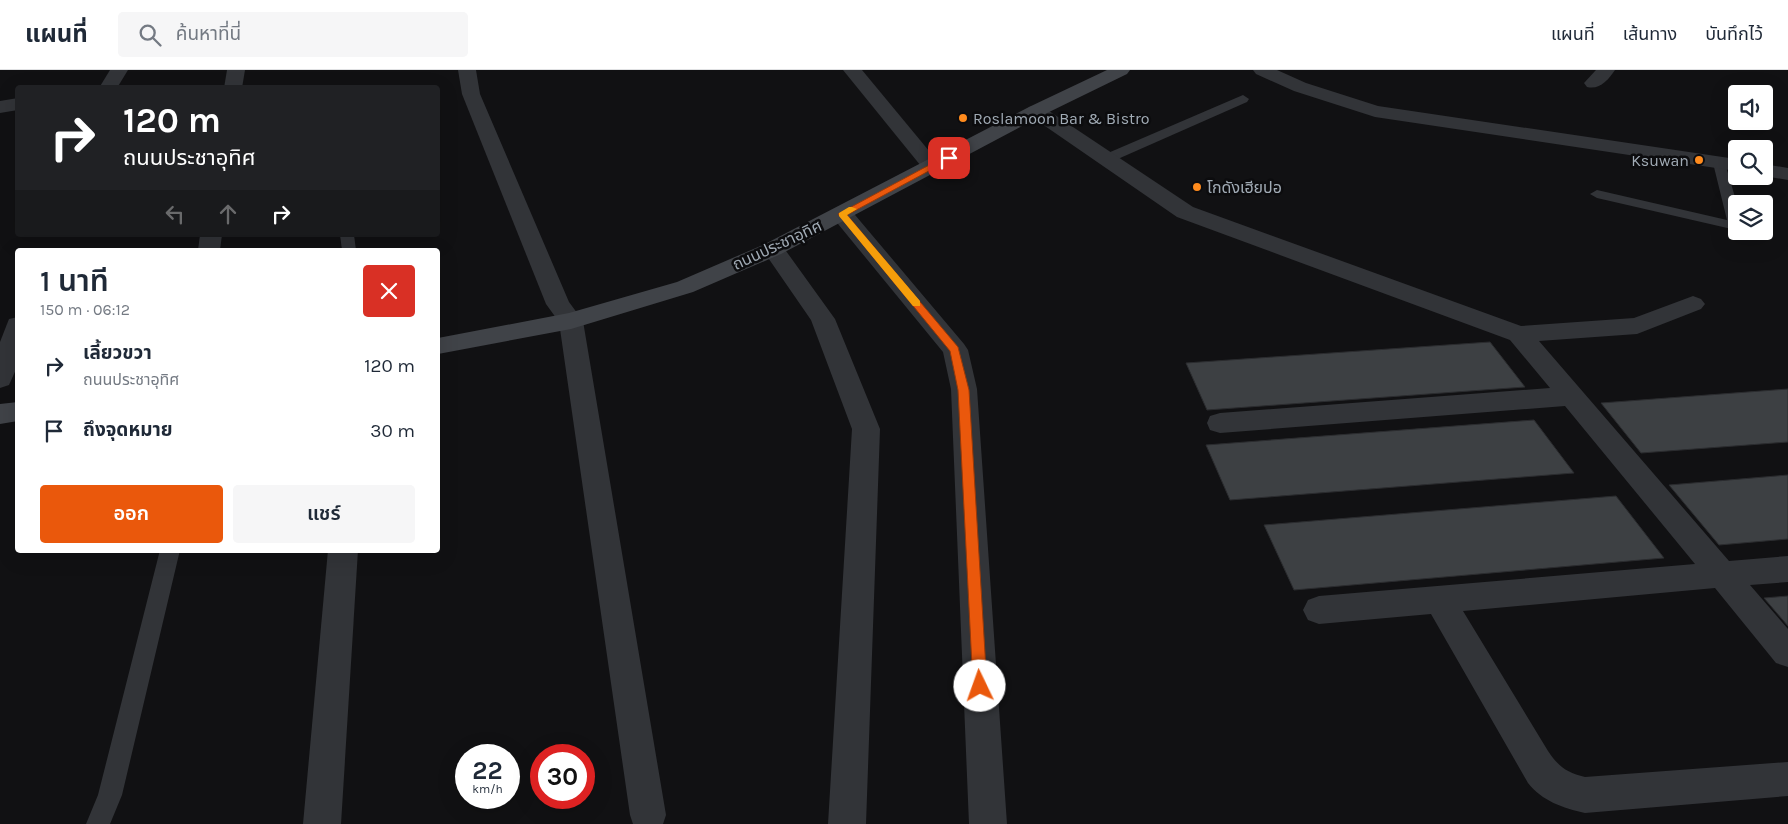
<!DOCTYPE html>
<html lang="th">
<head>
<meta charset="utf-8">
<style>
  body { margin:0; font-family:Karla,"Noto Sans Thai",sans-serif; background:#f6f6f7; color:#1f2937; height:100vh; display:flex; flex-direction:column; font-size:19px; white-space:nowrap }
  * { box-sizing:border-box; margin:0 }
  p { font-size:16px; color:#747a83 }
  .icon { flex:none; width:28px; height:28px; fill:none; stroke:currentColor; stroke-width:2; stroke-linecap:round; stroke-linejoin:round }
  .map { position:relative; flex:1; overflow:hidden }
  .panel { position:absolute; left:15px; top:178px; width:425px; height:305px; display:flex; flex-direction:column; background:#fff; border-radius:5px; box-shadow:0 5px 20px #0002 }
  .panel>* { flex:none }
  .banner { position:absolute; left:15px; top:15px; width:425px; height:152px; border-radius:5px; box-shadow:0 5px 20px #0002; background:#202124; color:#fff; overflow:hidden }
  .controls { position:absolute; left:1728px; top:15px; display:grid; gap:10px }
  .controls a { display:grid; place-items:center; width:45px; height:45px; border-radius:5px; background:#fff; box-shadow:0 5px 20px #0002; font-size:25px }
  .speed { position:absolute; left:455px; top:674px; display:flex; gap:10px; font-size:25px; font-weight:700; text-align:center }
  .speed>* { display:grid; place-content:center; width:65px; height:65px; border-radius:50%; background:#fff; box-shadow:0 5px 20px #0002; line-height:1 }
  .speed small { font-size:12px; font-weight:400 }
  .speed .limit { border:8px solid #d22; background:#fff; color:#111 }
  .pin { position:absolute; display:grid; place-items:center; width:42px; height:42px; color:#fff; margin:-21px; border-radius:10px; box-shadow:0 2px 8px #0006 }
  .me { position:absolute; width:55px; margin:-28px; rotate:357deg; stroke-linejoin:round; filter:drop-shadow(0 0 4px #0008) }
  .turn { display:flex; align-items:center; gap:18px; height:105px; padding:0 25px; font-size:22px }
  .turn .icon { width:65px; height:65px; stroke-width:2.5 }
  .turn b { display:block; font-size:35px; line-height:42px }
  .lanes { display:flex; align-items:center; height:48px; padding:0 25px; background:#0003; justify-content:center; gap:25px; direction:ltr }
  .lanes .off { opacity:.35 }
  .round { display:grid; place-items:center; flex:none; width:52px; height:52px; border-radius:5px; background:#f6f6f7 }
  .summary { display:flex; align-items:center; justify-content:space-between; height:85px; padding:0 25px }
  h1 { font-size:30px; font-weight:600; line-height:38px }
  .button { display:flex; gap:10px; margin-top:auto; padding:10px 25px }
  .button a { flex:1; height:58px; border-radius:5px; background:#ea580c; color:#fff; font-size:20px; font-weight:600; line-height:58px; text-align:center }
  .button a+a { background:#f6f6f7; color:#1f2937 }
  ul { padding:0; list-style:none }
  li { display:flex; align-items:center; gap:15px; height:65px; padding:0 25px }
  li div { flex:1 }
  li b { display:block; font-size:19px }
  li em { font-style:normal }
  header { display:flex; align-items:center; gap:30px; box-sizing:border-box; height:70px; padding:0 25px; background:#fff; border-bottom:1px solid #e0e1e3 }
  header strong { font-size:24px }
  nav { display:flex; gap:28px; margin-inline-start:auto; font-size:18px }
  .search { width:350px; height:45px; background:#f6f6f7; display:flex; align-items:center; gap:12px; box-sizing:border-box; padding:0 18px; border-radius:5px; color:#747a83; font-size:19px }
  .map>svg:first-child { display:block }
  .building { fill:#3d4043; stroke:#2b2c2f }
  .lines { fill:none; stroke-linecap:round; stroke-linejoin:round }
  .lane { fill:#323438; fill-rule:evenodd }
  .street { fill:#323438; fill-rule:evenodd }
  .secondary { fill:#404348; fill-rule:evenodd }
  .route { fill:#ea580c; stroke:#983908 }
  .slow { fill:#f59e0b }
  .poi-dot { fill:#ff8b1d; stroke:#0c0c0e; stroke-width:2 }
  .labels { text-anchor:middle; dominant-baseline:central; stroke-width:5; stroke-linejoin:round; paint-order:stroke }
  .far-poi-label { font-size:16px; fill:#a1abb5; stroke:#0c0c0e; text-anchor:start }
  .far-street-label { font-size:16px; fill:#a1abb5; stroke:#0c0c0e }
</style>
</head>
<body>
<header>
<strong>แผนที่</strong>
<div class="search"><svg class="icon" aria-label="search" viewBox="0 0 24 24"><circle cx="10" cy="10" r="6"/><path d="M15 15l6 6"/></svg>ค้นหาที่นี่</div>
<nav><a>แผนที่</a><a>เส้นทาง</a><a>บันทึกไว้</a></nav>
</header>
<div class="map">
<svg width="1788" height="754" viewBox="0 0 1788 754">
  <rect width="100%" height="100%" fill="#111113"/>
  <g class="building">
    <polygon points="1490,272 1525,317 1207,340 1186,293"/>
    <polygon points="1788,319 1788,372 1641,383 1601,333"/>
    <polygon points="1534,350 1574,403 1230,430 1206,375"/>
    <polygon points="1788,405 1788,469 1719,475 1669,415"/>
    <polygon points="1616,426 1664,488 1294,520 1264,455"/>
    <polygon points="1788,526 1788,556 1764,528"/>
  </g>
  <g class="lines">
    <g class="lane">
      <polygon points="1243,25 1249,29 1247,32 1111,92 1106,93 1100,89 1101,86"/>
      <polygon points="1719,89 1725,93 1737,134 1736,160 1597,128 1590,124 1597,120 1727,150 1713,93"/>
      <polygon points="340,165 354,165 356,180 342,180"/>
      <polygon points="160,480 180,480 122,725 110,754 86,754 98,725"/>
    </g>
    <g class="street">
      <polygon points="110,0 128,0 117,18 99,18"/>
      <polygon points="227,0 245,0 242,18 224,18"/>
      <polygon points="458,0 476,0 480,24 569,232 583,251 666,745 663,754 633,754 630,745 559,252 546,234 462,24"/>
      <polygon points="843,0 862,0 939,93 942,97 939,101 932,103 925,101"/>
      <polygon points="1253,0 1277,0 1306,13 1378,36 1736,89 1736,101 1375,47 1294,21 1256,4"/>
      <path d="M 1596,0 L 1615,0 C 1608,10 1600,20 1587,17 L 1584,13 Z"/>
      <polygon points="18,28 18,40 0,43 0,31"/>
      <path d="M 1036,35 L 1043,37 L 1193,137 L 1521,256 L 1634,248 L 1685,229 L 1693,226 L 1701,229 L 1705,234 L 1701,239 L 1637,264 L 1539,271 L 1729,491 L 1788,486 L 1788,512 L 1750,515 L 1788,559 L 1788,597 L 1776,593 L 1715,518 L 1463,541 L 1548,681 C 1558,696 1567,703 1585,707 L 1788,692 L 1788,726 L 1585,743 C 1563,738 1542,731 1528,713 L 1431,544 L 1319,554 L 1308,550 L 1303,540 L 1308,530 L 1319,526 L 1695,494 L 1565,336 L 1220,363 L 1210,360 L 1207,353 L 1210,346 L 1220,343 L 1550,318 L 1510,270 L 1177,147 L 1029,45 L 1027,41 L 1029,37 Z"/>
      <polygon points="1764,94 1788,98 1788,110 1764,106"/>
      <polygon points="842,138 850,139 964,274 968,280 977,319 1007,754 969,754 951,319 943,282 834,149 831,144 834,139"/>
      <polygon points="200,165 222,165 220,180 198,180"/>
      <polygon points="773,172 781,174 835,249 880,359 866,754 828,754 852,359 811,250 762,179 765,174"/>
      <polygon points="18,247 18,295 9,315 0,318 0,272 9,249"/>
      <polygon points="328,480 358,480 341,754 303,754"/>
    </g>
    <g class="secondary">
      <polygon points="1107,0 1130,0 1127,4 1043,45 781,184 693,222 571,259 438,284 438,268 569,243 677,212 765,174 1029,37"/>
      <polygon points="18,332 18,351 0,354 0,334"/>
    </g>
  </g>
  <polygon class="route" points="946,86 953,88 847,145 958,277 969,320 987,616 985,620 980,622 975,620 973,616 958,320 950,281 838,144"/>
  <polygon class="slow" points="849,137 852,137 857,139 847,145 920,231 920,236 913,236 839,146 839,143"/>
  <g class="poi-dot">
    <circle cx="963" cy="48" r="5"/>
    <circle cx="1699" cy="90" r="5"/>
    <circle cx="1197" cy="117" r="5"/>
  </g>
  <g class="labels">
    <g class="far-poi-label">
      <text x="973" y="48">Roslamoon Bar &amp; Bistro</text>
      <text x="1689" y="90" text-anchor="end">Ksuwan</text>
      <text x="1207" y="117">โกดังเฮียปอ</text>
    </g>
    <g class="far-street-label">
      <text transform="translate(777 175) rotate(-25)">ถนนประชาอุทิศ</text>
    </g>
  </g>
</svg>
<div class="controls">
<a><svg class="icon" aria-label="sound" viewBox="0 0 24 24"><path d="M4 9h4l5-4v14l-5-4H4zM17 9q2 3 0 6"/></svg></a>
<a><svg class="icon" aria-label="search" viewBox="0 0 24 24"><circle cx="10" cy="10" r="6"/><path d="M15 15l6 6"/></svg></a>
<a><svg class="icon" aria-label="layers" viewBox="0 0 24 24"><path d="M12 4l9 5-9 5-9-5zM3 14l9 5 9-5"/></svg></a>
</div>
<div class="speed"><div>22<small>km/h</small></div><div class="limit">30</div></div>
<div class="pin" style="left:949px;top:88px;background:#d93025"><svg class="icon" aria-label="arrive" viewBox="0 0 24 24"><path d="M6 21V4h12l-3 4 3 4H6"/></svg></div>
<svg class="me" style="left:980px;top:616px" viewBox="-20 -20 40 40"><circle r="19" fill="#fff"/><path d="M0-13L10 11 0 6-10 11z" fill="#ea580c"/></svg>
<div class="banner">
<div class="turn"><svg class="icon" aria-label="right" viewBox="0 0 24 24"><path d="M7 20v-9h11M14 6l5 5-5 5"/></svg><div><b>120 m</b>ถนนประชาอุทิศ</div></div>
<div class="lanes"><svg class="icon off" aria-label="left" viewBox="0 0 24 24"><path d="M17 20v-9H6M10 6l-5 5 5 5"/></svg><svg class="icon off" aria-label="ahead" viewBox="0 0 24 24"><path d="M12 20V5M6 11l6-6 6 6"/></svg><svg class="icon" aria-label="right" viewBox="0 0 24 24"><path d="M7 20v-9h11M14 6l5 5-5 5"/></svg></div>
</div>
<section class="panel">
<div class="summary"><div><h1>1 นาที</h1><p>150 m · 06:12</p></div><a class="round" style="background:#d93025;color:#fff"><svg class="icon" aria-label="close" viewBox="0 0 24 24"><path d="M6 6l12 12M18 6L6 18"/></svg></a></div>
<ul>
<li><svg class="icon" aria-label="right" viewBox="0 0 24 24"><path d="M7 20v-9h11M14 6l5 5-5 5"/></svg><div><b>เลี้ยวขวา</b><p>ถนนประชาอุทิศ</p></div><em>120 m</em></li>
<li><svg class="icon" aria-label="arrive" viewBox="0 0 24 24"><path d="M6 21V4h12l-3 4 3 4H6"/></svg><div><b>ถึงจุดหมาย</b></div><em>30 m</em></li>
</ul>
<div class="button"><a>ออก</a><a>แชร์</a></div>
</section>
</div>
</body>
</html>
